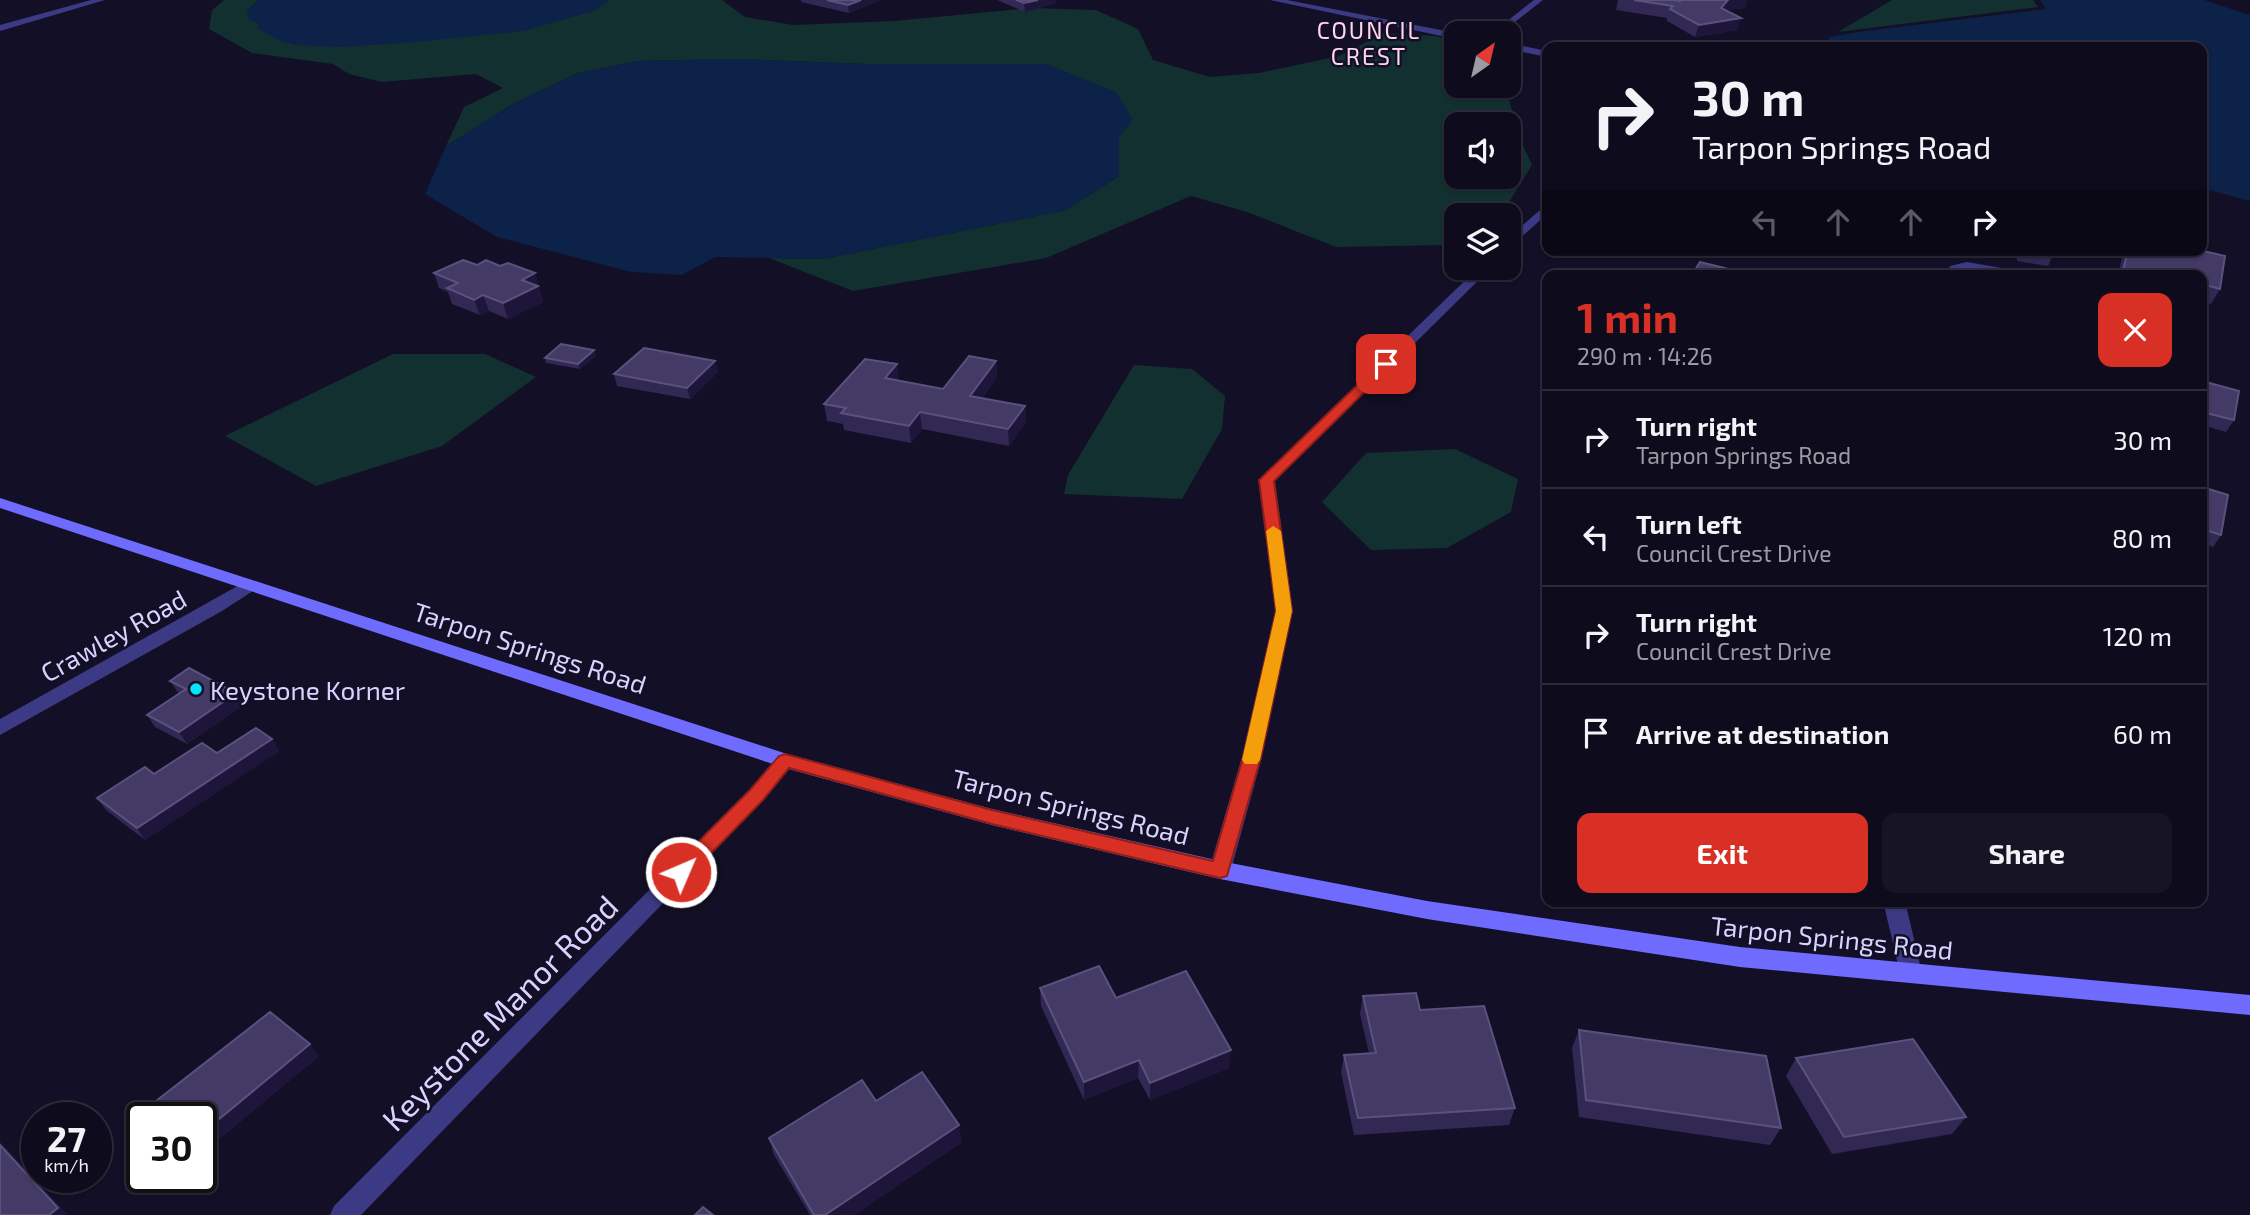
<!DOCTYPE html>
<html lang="en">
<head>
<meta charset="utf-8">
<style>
  body { margin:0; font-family:"Exo 2",sans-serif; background:#171425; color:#f1f3f6; height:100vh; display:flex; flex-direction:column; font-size:26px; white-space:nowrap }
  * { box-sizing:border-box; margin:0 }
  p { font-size:23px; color:#9b9ba3 }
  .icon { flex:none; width:38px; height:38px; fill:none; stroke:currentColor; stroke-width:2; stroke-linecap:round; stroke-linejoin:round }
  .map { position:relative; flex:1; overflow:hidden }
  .drawer { position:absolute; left:1542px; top:270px; width:665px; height:637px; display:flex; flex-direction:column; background:#0e0b1c; border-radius:14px; box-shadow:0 2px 5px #0004,0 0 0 2px #2e2b3b }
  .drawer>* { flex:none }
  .top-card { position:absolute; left:1542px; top:42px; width:665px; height:214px; border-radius:14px; box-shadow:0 2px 5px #0004,0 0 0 2px #2e2b3b; background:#0e0b1c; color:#f1f3f6; overflow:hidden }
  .needle { width:46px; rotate:34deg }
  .buttons { position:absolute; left:1444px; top:21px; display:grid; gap:14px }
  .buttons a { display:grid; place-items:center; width:77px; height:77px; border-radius:14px; background:#0e0b1c; box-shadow:0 2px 5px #0004,0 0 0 2px #2e2b3b; font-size:35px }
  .speed { position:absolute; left:21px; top:1102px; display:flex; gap:14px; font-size:35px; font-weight:700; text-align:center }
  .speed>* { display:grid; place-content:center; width:91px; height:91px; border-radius:50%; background:#0e0b1c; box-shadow:0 2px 5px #0004,0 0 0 2px #2e2b3b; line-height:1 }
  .speed small { font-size:18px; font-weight:400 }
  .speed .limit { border:4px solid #111; border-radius:10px; background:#fff; color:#111 }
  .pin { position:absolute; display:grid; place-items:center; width:60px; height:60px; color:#fff; margin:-30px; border-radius:14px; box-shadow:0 4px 10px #0006 }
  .me { position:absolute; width:77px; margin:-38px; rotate:45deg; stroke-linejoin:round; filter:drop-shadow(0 0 5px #0008) }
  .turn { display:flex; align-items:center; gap:24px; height:147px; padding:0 35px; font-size:32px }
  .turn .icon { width:91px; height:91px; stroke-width:2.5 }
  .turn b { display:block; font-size:49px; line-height:60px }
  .lanes { display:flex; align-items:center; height:66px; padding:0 35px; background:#0003; justify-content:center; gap:35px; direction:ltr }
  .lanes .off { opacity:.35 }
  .round { display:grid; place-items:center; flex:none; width:74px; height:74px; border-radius:14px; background:#171425 }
  .head { display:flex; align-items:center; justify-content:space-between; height:119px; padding:0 35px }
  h1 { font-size:42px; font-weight:700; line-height:52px; color:#d93025 }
  .primary-button { display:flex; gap:14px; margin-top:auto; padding:14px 35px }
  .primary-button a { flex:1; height:80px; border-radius:14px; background:#d93025; color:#fff; font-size:28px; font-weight:700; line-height:80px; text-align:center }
  .primary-button a+a { background:#171425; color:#f1f3f6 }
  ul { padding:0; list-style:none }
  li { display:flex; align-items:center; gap:21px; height:98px; padding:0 35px; border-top:2px solid #2e2b3b }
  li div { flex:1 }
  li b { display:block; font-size:26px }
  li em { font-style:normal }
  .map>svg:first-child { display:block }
  .green { fill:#12302f; fill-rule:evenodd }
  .water { fill:#0c2248 }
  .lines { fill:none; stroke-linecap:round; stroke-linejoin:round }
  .service { fill:#3d3a85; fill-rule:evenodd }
  .minor { fill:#3d3a85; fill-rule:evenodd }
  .tertiary { fill:#3d3a85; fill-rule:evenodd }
  .secondary { fill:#6f6bff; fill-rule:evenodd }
  .wall { fill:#312854 }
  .shaded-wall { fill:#1d163a }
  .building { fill:#433a66; stroke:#5a527e; stroke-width:2 }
  .route { fill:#d93025; stroke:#8d1f18; stroke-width:2 }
  .slow { fill:#f59e0b }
  .poi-dot { fill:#00e5ff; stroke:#130f26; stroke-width:2.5 }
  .labels { text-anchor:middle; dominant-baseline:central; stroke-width:5; stroke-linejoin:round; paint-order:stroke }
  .far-neighbourhood-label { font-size:23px; letter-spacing:2px; fill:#ffd6f0; stroke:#130f26 }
  .street-label { font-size:26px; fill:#d9d4ff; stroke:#130f26 }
  .poi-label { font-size:26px; fill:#d9d4ff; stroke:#130f26; text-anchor:start }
  .near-street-label { font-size:32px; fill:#d9d4ff; stroke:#130f26 }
</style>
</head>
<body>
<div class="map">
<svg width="2250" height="1215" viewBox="0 0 2250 1215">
  <rect width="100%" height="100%" fill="#130f26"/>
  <g class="green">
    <path d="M 224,0 L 260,0 L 248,9 L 568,17 L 593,11 L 609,0 L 722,0 L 745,17 L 793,25 L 894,21 L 1031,8 L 1096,10 L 1138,29 L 1153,60 L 1210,77 L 1259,73 L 1339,56 L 1384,33 L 1435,36 L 1456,40 L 1456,86 L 1505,86 L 1521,141 L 1532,165 L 1501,215 L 1456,215 L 1456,242 L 1448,245 L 1336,247 L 1247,212 L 1191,196 L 1046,258 L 853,291 L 769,258 L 823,259 L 1066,210 L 1119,176 L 1119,137 L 1047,64 L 865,64 L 735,59 L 639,61 L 578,73 L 513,104 L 446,146 L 464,107 L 503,88 L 476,74 L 382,82 L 349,74 L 333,64 L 252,53 L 209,29 L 212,10 ZM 1456,124 L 1508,124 L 1508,177 L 1456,177 Z"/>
    <polygon points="1892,0 2033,0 2038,7 1838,32"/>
    <polygon points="393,354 485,354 536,377 442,446 316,486 225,436"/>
    <polygon points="1134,365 1192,369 1225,396 1222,429 1182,499 1064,494 1068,475"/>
    <polygon points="1455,449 1518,479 1511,512 1447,548 1371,550 1322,502 1366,453"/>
  </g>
  <g class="water">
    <polygon points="260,0 609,0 593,11 524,31 403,43 339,47 295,45 280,41 258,28 258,23 249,20 247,10"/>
    <polygon points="2040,0 2204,0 2250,15 2250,201 2202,188 2202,47 1828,47 1829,37 1865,31 2046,9"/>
    <polygon points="735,59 865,64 1047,64 1116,92 1133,120 1119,137 1119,176 1066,210 823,259 715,257 682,275 631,272 497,237 425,194 446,146 513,104 578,73 639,61"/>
  </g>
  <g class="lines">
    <g class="service">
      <polygon points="1534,0 1543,0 1501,33 1492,33"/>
      <polygon points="1967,262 2019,271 2025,275 1996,275 1967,270 1959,271 1958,275 1946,275 1950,266"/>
      <polygon points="1883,901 1905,901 1922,973 1919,980 1911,983 1903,980 1900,973"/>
    </g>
    <g class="minor">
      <polygon points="91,0 105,0 0,31 0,25"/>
      <polygon points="1270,0 1287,0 1456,33 1456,39"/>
      <polygon points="1508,43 1547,51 1547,57 1508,49"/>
      <polygon points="1547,204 1547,214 1508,249 1508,238"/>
      <polygon points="1478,268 1491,268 1275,481 1293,611 1262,757 1231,870 1228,876 1220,879 1212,876 1209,870 1242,757 1275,611 1259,480"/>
      <polygon points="785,754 792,756 795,761 763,800 361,1215 330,1215 334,1206 749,790 778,756"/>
    </g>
    <polygon class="tertiary" points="250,579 259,585 256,589 222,611 0,735 0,719"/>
    <polygon class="secondary" points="0,498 787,754 992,809 1220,861 1427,901 1740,947 2250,995 2250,1015 1740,967 1427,919 1220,879 992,825 785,768 0,508"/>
  </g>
  <g class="wall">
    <polygon points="801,0 879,0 879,1 849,13 801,2"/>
    <polygon points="997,0 1056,0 1056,3 1025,12"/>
    <polygon points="1618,0 1747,0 1745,8 1726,10 1741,18 1737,30 1695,37 1667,21 1667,18 1616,10"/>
    <polygon points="2016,250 2055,250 2048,266 2017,261"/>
    <polygon points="2124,250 2199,250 2220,289 2211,304 2202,302 2202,275 2118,275"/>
    <polygon points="500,266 535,273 543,302 508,319 489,311 480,315 452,304 448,292 439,288 434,273"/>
    <polygon points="596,356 580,369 546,363 545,358"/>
    <polygon points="715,361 718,372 690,399 617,386 614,374"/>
    <polygon points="996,361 997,377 982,398 1025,406 1026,422 1009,446 922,429 911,443 844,430 843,424 827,421 824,404 899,381 943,389"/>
    <polygon points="2202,381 2234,420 2226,432 2202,425"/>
    <polygon points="2202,487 2221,535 2213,547 2202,543"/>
    <polygon points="170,681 236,693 243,705 187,744 155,727 147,715 179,694"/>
    <polygon points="272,739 279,751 145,840 106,810 97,798 154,774 217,753"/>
    <polygon points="1040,988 1116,998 1229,1068 1150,1100 1138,1078 1084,1100 1041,1006"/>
    <polygon points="1363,996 1420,1010 1515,1108 1509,1125 1354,1135 1341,1072 1344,1055 1369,1053 1360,1014"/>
    <polygon points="1579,1030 1781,1128 1770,1145 1579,1117 1572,1048"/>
    <polygon points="319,1056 206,1150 201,1145 201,1118 172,1118 156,1101"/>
    <polygon points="1796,1058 1966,1117 1952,1134 1832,1154 1786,1076"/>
    <polygon points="769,1138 962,1142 854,1215 810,1215 774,1155"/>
  </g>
  <g class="shaded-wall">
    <polygon points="861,0 879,0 879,1 849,13 848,5"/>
    <polygon points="1038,0 1056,0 1056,3 1025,12 1024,3"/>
    <polygon points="1728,0 1747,0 1745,8 1727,10 1717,20 1721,8"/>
    <polygon points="1741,18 1737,30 1695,37 1699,25"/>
    <polygon points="535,273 543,302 508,319 503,303 522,280"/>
    <polygon points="483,295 489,311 480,315 474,300"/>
    <polygon points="594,350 596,356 580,369 578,364"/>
    <polygon points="715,361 718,372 690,399 687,388"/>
    <polygon points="996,361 997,377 971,412 970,396"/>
    <polygon points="897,364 899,381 885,378"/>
    <polygon points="1025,406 1026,422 1009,446 1008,429"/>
    <polygon points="920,412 922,429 911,443 909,426"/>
    <polygon points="236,693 243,705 187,744 179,732"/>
    <polygon points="272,739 279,751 145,840 137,828"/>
    <polygon points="310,1044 319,1056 206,1150 201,1144 201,1134"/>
    <polygon points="1231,1050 1229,1068 1150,1100 1150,1083"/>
    <polygon points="1139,1060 1138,1078 1084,1100 1084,1082"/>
    <polygon points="959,1125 962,1142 854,1215 825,1215"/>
    <polygon points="0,1142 10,1152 68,1215 49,1215 0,1145"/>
  </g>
  <g class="building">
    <polygon points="827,0 861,0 848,5"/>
    <polygon points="1016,0 1038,0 1024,3"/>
    <polygon points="1634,0 1674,0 1680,1 1682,0 1728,0 1721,8 1741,18 1699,25 1670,9 1673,6"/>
    <polygon points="2128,250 2199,250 2225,256 2220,289 2202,284 2202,275 2180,275 2180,274 2163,270 2161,275 2122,275"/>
    <polygon points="463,260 477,265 486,260 500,266 508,263 535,273 522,280 538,286 503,303 483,295 474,300 447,288 458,283 434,273"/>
    <polygon points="1700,262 1753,275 1692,275"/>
    <polygon points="561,344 594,350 578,364 545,358"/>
    <polygon points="644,348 715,361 687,388 614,374"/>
    <polygon points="969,356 996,361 970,396 1025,406 1008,429 920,412 909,426 841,413 846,408 824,404 865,359 897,364 885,378 943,389"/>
    <polygon points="2202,381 2239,391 2234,420 2202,412"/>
    <polygon points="2202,487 2228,495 2221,535 2202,529"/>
    <polygon points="189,668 236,693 179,732 147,715 186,689 170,681"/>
    <polygon points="256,728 272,739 137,828 97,798 145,767 154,774 202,743 217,753"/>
    <polygon points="1099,966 1116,998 1186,971 1231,1050 1150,1083 1139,1060 1084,1082 1040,988"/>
    <polygon points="1416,993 1420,1010 1484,1006 1515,1108 1358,1118 1344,1055 1376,1053 1363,996"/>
    <polygon points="270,1012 310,1044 201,1134 201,1118 174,1118 156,1101"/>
    <polygon points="1579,1030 1766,1056 1781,1128 1586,1100"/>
    <polygon points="1913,1039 1966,1117 1844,1137 1796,1058"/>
    <polygon points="922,1072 959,1125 825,1215 814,1215 769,1138 862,1080 876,1101"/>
    <polygon points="0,1145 58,1208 49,1215 0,1215"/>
    <polygon points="703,1207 713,1215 695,1215"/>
  </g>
  <polygon class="route" points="1386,361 1390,362 1390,367 1274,481 1292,611 1261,757 1227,876 1220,878 992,824 789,768 763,800 688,877 681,879 674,877 672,872 674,866 750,790 779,756 785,754 992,810 1213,861 1243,757 1276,611 1259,480 1381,362"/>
  <polygon class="slow" points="1273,526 1281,531 1292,611 1260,760 1257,764 1245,764 1242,760 1276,611 1266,531"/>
  <circle class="poi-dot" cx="196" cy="689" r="7"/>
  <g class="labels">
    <g class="far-neighbourhood-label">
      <text x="1369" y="30">COUNCIL<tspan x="1369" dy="26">CREST</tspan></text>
    </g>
    <g class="street-label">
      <text transform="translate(113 635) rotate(-29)">Crawley Road</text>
      <text transform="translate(530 647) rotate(18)">Tarpon Springs Road</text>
      <text transform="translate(1071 806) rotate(14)">Tarpon Springs Road</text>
      <text transform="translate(1832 937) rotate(6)">Tarpon Springs Road</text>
    </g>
    <g class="poi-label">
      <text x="210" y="689">Keystone Korner</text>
    </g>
    <g class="near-street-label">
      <text transform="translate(499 1012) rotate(-45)">Keystone Manor Road</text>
    </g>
  </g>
</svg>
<div class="buttons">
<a><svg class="needle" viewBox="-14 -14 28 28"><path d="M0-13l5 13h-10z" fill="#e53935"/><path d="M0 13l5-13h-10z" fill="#9b9ba3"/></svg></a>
<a><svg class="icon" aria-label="sound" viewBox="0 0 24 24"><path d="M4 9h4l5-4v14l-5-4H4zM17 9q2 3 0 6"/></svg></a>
<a><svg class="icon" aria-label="layers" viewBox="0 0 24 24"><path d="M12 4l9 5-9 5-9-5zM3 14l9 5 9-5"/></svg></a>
</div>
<div class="speed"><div>27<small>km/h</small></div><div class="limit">30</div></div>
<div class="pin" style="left:1386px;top:364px;background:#d93025"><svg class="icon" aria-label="arrive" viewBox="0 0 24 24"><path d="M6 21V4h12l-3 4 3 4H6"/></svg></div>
<svg class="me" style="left:681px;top:872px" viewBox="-20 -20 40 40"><circle r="17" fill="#d93025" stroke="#fff" stroke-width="3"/><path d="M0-11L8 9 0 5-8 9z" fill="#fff"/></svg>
<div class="top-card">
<div class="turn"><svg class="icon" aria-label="right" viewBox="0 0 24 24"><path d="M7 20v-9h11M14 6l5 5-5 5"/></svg><div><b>30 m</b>Tarpon Springs Road</div></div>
<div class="lanes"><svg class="icon off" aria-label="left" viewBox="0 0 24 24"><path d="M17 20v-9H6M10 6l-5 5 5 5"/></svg><svg class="icon off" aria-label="ahead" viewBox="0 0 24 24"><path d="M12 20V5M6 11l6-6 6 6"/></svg><svg class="icon off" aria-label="ahead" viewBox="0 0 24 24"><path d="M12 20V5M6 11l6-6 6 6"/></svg><svg class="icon" aria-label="right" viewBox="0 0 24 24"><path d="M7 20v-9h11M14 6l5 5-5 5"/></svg></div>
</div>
<section class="drawer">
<div class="head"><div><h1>1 min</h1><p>290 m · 14:26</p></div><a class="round" style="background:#d93025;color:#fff"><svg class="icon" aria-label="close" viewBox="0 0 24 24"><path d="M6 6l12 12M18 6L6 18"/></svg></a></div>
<ul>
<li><svg class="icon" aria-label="right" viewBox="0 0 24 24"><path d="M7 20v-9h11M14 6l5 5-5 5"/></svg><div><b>Turn right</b><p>Tarpon Springs Road</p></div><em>30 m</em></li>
<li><svg class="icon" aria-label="left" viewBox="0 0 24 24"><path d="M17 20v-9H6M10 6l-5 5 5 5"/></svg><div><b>Turn left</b><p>Council Crest Drive</p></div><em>80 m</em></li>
<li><svg class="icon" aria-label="right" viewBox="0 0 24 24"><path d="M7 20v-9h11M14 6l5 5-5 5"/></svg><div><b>Turn right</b><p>Council Crest Drive</p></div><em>120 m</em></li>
<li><svg class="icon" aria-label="arrive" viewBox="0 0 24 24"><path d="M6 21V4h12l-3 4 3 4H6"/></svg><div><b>Arrive at destination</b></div><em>60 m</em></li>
</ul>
<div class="primary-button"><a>Exit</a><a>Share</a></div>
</section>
</div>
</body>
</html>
